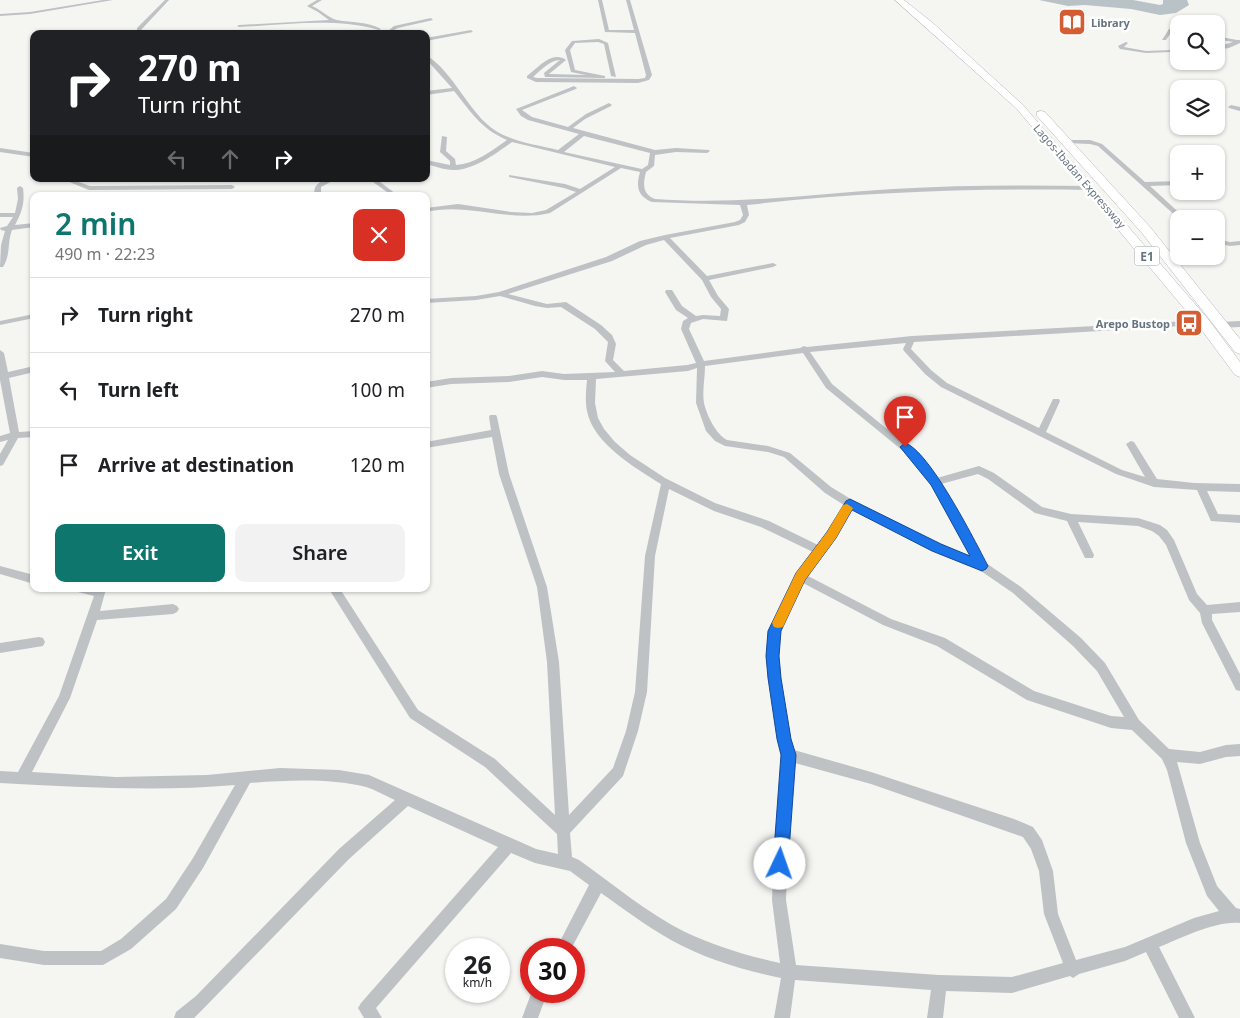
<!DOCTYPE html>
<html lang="en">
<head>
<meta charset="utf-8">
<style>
  body { margin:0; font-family:"Noto Sans",sans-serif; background:#f2f2f2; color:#202124; height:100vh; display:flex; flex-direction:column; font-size:19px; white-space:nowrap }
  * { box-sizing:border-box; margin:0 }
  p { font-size:16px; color:#757577 }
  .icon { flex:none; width:28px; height:28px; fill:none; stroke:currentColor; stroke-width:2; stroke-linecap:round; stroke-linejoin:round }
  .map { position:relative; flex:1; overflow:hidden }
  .side { position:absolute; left:30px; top:192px; width:400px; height:400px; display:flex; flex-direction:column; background:#fff; border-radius:10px; box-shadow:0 1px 4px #0004 }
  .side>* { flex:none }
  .top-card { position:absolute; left:30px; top:30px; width:400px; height:152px; border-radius:10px; box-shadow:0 1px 4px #0004; background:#202124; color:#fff; overflow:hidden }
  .fabs { position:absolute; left:1170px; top:15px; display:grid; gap:10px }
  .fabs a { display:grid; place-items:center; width:55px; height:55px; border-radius:10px; background:#fff; box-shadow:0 1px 4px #0004; font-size:25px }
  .speed { position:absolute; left:445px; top:938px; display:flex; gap:10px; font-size:25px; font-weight:700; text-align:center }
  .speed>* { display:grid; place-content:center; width:65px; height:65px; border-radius:50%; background:#fff; box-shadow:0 1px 4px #0004; line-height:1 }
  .speed small { font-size:12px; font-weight:400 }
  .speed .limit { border:8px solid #d22; background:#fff; color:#111 }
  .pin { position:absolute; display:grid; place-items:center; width:42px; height:42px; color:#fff; margin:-51px -21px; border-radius:50% 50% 50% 0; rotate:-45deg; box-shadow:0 0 5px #0007 }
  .pin .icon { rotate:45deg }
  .me { position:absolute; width:55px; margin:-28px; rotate:3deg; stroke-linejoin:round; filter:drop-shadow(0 0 4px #0008) }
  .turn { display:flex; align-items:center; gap:18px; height:105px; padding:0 25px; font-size:22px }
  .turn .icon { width:65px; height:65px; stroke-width:2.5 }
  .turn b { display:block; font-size:35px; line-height:42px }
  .lanes { display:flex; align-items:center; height:48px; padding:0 25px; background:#0003; justify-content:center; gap:25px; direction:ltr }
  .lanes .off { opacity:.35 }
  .round { display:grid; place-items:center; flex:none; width:52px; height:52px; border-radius:10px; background:#f2f2f2 }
  .head { display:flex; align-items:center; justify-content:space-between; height:85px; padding:0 25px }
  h1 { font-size:30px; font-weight:600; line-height:38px; color:#0f766e }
  .primary-button { display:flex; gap:10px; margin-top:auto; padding:10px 25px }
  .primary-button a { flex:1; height:58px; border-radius:10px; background:#0f766e; color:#fff; font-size:20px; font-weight:600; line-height:58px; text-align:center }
  .primary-button a+a { background:#f2f2f2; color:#202124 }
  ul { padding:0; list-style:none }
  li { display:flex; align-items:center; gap:15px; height:75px; padding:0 25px; border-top:1px solid #e0e0e0 }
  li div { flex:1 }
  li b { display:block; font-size:19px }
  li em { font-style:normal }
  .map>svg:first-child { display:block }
  .water { fill:#b8c2c7 }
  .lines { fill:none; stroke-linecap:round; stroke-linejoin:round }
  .motorway-casing { stroke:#b3b6b9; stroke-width:1 }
  .minor { fill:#bec2c5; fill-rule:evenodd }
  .tertiary { fill:#bec2c5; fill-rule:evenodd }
  .motorway { fill:#fff; fill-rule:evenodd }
  .route { fill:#1a73e8; stroke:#114b97 }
  .slow { fill:#f59e0b }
  .labels { text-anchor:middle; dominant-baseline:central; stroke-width:5; stroke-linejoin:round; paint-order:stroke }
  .far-poi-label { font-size:11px; font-weight:bold; fill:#667480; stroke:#fff; text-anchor:start }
  .far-street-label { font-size:11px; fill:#667480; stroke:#fff }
  .shield { fill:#fff; stroke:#949ea6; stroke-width:1 }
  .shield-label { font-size:12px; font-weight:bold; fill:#667480 }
</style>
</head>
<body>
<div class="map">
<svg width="1240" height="1018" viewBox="0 0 1240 1018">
  <rect width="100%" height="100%" fill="#f5f5f2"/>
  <polygon class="water" points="1039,0 1133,0 1160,5 1163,4 1163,0 1187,0 1189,5 1176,13 1160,15 1131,9 1085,5 1068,6"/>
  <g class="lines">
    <g class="motorway-casing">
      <g id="motorway">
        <polygon points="895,0 904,0 934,24 1023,105 1208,319 1240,362 1240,377 1235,375 1198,325 1017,109"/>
        <polygon points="1041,111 1045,112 1150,227 1240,339 1240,354 1235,352 1142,233 1037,116 1037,112"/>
      </g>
    </g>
    <g class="minor">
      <polygon points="103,0 113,0 30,14 0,16 0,14 30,12"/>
      <polygon points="165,0 169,0 141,30 137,30 137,28"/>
      <path d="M 317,0 L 322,0 L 312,6 C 320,9 330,19 337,20 C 352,23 367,21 381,29 L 379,30 C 334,17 285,25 239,27 L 237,26 L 239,25 L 329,20 L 318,12 L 307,6 Z"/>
      <path d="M 598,0 L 602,0 L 609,30 L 634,30 L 626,0 L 630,0 L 652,75 L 649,80 L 638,83 L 536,82 L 527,78 L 527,76 C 538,68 552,50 566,60 L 549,74 L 586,75 L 571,72 L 565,50 L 572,41 L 599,39 L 608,43 L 616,77 L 611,76 L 604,44 L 598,42 L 575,43 L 570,50 L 575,70 L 605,76 L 605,78 L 545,77 L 544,73 L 560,60 C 550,60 540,71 533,77 L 537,78 L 638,79 L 645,78 L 646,75 L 635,33 L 605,32 Z"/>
      <polygon points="431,18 433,20 398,28 390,32 388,31 394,26"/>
      <polygon points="1169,29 1179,29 1179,31 1172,31 1166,40 1162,40"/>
      <polygon points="471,30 473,32 426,41 426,38"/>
      <polygon points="1216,36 1237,40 1240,40 1240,43 1229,48 1216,50 1216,47 1233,42 1216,39"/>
      <polygon points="1126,42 1128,43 1124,47 1146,51 1171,50 1173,51 1171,52 1146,53 1120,49 1118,46"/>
      <path d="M 426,55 C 454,72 469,114 496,131 C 514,142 538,145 558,150 L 579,134 L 528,120 L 521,116 L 516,109 L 574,86 L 577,88 L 576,89 L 522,110 L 532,117 L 568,127 L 586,114 L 609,103 L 612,105 L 611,106 L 585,119 L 573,128 L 655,150 L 676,148 L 709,150 L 710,151 L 707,153 L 676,152 L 655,155 L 654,166 L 646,172 C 643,184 642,194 655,199 C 735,205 814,194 893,189 C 959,185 1024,185 1090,186 L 1093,188 L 1090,190 C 975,188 861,192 747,205 L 749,215 L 745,222 L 739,225 L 670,238 L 707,276 L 773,263 L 777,265 L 773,267 L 709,280 L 718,296 L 729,309 L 727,321 L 703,319 L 691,323 L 689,329 L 704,361 L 800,348 L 804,346 L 807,347 L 912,336 L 1206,320 L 1206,324 L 1203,324 L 1167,327 L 914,342 L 911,349 L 931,370 L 947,383 L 1039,428 L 1053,399 L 1059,399 L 1060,401 L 1046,432 L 1122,470 L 1145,477 L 1126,444 L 1131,441 L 1134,442 L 1157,479 L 1194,483 L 1240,484 L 1240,492 L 1207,491 L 1218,514 L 1240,515 L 1240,523 L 1211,521 L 1197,490 L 1154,487 L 1116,474 L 941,387 L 925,374 L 904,351 L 903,349 L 906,343 L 810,352 L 832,384 L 920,456 L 937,478 L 979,466 L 994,473 L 1042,507 L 1071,514 L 1138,518 L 1160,525 L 1167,530 L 1174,540 L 1197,594 L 1207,605 L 1240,602 L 1240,612 L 1212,614 L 1212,620 L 1240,674 L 1240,691 L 1236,690 L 1202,623 L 1200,613 L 1189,600 L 1166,545 L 1159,536 L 1152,531 L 1138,526 L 1078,522 L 1094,555 L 1093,558 L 1085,558 L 1067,521 L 1035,513 L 988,479 L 978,474 L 941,484 L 986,563 L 1021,587 L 1081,638 L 1105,663 L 1139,720 L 1169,749 L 1200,752 L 1226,745 L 1240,744 L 1240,756 L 1226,757 L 1200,764 L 1177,762 L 1200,843 L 1217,886 L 1236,908 L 1240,909 L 1240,923 C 1217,920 1181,938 1159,947 L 1195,1018 L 1179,1018 L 1146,952 L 1125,961 L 1079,974 L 1073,978 L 1070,976 L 1012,993 L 946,991 L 943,1018 L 927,1018 L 931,990 L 795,980 L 790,1018 L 774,1018 L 781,978 C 743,970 705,959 671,940 C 646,926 624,909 601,893 L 571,949 L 556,949 L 589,885 L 570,871 L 535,863 L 511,853 L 376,1008 L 382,1018 L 364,1018 L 358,1008 L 361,1003 L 498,847 L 408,806 L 349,859 L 206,1006 L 194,1018 L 174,1018 L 176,1012 L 196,996 L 339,849 L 395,800 C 386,796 376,790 366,787 C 331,778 287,780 250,783 L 203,868 L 176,909 L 131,949 L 103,965 L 44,965 L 0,958 L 0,944 L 44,951 L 101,951 L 121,939 L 166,899 L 193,858 L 235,785 C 157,792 78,787 0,783 L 0,771 L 18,772 L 59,696 L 94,596 L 78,592 L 77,589 L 106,589 L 100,611 L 173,604 L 177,606 L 179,609 L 177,612 L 173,614 L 97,620 L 70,698 L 32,772 L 116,777 L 207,775 L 280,768 L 339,770 L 369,775 L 536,849 L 558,854 L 557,834 L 485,767 L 410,718 L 329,589 L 340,589 L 418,710 L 495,759 L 555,815 L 547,662 L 537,587 L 499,474 L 492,437 L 426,448 L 426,442 L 491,430 L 489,417 L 490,415 L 496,415 L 497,417 L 509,474 L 547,587 L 559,662 L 569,815 L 613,768 L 626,731 L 635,692 L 645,556 L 661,484 C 635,468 593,443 587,411 C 585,401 586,390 587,380 L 564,380 L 542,377 L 509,382 L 451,384 L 426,388 L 426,382 L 451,378 L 509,376 L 542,371 L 564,374 L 615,372 L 605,361 L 608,342 L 595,329 L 561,307 L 547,308 L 535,306 L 500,296 L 476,300 L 426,303 L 426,299 L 476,296 L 499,292 L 606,257 L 640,241 L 665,235 L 735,222 L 740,220 L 743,215 L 740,205 L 652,202 C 637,196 636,186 640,172 L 621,168 L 550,213 C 509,223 468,202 426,212 L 426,208 L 458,204 L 511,212 L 532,213 L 546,210 L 576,192 L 564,188 L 509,177 L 509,175 L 565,184 L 580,189 L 615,167 L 512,142 C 495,154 474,170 453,170 C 445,170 434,166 426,164 L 426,160 L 450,165 L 450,161 L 440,152 L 442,136 L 447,137 L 446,151 L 455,159 L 456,165 C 475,164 491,151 507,140 C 480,128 472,113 454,91 L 426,95 L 426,91 L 452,88 L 426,59 ZM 584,136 L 650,153 L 648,165 L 642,169 L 564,152 ZM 664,240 L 702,280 L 711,297 L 721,309 L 720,316 L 703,315 L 696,316 L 682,306 L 672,290 L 666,290 L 665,292 L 676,310 L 688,318 L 683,321 L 681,329 L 696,363 L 687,365 L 624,371 L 613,360 L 616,344 L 612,335 L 601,325 L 566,302 L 547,304 L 508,294 L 612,261 L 646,245 ZM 803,353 L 826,388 L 914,460 L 932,484 L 972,558 L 957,552 L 854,501 L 831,487 L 790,453 L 768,446 L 727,440 C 716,434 707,416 704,403 C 702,392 705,378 705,366 ZM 697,368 L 696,403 L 706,431 L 715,441 L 725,446 L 768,452 L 784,457 L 825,493 L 844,505 L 818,545 L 769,521 L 715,503 L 665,478 L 630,455 L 615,442 L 604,429 L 598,418 L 595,403 L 596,379 L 688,371 ZM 669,489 L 714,511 L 761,527 L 813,552 L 797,574 L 768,631 L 766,656 L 778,739 L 783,755 L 774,846 L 772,900 L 780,963 C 747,956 715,946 685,932 C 647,913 613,884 579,860 L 572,857 L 570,833 L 623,776 L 638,731 L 647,692 L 655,556 ZM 852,509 L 949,558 L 978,569 L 1013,593 L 1073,646 L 1097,671 L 1124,717 L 1111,716 L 1034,691 L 945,638 L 891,619 L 808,576 L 836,538 ZM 803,583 L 883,625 L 937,646 L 1027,700 L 1111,728 L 1132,730 L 1162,759 L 1167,770 L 1186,843 L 1207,896 L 1219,911 L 1194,918 L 1125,947 L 1076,960 L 1058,914 L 1053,871 L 1042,840 L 1033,827 L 1014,819 L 871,772 L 794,750 L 790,739 L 780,678 L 778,656 L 780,631 ZM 795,763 L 871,784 L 1023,837 L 1031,849 L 1039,871 L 1044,914 L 1063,963 L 1012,977 L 939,975 L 796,965 L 786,900 L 788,846 Z"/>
      <polygon points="1231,105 1240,107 1240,111 1229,108 1228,107"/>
      <polygon points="1068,140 1090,140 1102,144 1145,182 1179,181 1179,185 1150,186 1186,219 1179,219 1098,146 1090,144 1066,143 1065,142"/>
      <polygon points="0,148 34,153 34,157 0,152"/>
      <polygon points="62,179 70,179 90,186 232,185 235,187 232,189 89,190"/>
      <path d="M 327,179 L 336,179 L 321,187 L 321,196 L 315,196 C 312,186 319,182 327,179 Z"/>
      <polygon points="369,179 376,179 396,194 391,195"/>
      <path d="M 20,186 L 23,188 C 25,203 22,212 15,225 L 34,223 L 34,227 L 12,230 C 7,243 11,254 3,267 L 0,267 L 1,245 L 5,231 L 1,230 L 0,228 L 7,226 L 13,217 L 0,217 L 0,213 L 15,213 L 18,199 L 17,188 Z"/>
      <polygon points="1216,239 1230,242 1240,241 1240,245 1230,246 1216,243"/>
      <polygon points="34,314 34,318 0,325 0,321"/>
      <polygon points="0,350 4,353 8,372 34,366 34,372 9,378 19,432 34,431 34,437 18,438 3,465 0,466 0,454 8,440 0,442 0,436 10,433 0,380"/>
      <polygon points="0,566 34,575 34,584 0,574"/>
      <polygon points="39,637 43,638 45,642 43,646 0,653 0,643"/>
      <polygon points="532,991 548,991 538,1018 522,1018"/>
    </g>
    <polygon class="tertiary" points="1240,321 1240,327 1219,328 1214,325 1219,322"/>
    <use href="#motorway" class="motorway"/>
  </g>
  <path class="route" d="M 905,443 C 929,450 975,541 988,566 L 986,569 L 982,571 L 932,551 L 852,510 L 836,538 L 805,580 L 781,631 L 779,656 L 781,678 L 791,739 L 796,755 L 788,864 L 786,870 L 780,872 L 775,870 L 773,864 L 781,755 L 777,739 L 768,678 L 766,656 L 768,631 L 796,573 L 827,532 L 846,501 L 850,499 L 941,544 L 970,556 L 931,485 L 900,447 Z"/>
  <polygon class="slow" points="847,504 853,508 836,538 805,580 783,627 778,628 774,627 772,623 796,573 827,532 843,505"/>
  <defs>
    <g id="library-square" transform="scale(1.4375)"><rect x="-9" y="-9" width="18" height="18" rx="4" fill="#d45d33" stroke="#fff"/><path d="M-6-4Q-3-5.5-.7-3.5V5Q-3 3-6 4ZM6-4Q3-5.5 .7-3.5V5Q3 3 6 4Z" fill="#fff"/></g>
    <g id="bus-square" transform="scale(1.4375)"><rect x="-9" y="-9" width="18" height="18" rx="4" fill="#d45d33" stroke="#fff"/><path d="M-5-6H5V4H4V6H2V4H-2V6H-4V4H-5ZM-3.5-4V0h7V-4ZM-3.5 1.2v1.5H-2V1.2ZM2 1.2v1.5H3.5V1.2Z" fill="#fff"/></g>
  </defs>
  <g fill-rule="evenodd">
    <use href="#library-square" x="1072" y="22"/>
    <use href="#bus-square" x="1189" y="323"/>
  </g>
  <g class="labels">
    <g class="far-poi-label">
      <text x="1091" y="22">Library</text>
      <text x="1170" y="323" text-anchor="end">Arepo Bustop</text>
    </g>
    <g class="far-street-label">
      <text transform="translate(1080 176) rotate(49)">Lagos-Ibadan Expressway</text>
    </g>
    <rect class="shield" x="1134.5" y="246.5" width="25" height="19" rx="4"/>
    <g class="shield-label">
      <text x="1147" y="256">E1</text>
    </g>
  </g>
</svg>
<div class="fabs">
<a><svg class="icon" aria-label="search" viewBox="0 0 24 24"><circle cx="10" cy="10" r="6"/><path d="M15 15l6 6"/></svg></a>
<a><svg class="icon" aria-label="layers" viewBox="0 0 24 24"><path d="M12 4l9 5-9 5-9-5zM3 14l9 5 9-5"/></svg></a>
<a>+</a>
<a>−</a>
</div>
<div class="speed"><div>26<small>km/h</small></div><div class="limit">30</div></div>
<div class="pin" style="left:905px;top:447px;background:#d93025"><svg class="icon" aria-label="arrive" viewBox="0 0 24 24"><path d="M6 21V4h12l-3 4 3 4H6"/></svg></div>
<svg class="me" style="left:780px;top:864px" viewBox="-20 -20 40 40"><circle r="19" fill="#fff"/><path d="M0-13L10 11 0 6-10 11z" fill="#1a73e8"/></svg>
<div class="top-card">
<div class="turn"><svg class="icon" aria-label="right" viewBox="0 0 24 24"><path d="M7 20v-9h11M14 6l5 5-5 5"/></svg><div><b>270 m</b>Turn right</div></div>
<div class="lanes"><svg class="icon off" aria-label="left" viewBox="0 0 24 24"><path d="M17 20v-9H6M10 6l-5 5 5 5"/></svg><svg class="icon off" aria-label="ahead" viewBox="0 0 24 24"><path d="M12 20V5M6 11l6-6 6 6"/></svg><svg class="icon" aria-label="right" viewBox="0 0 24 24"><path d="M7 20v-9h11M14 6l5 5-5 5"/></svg></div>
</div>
<section class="side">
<div class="head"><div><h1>2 min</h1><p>490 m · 22:23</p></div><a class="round" style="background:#d93025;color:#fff"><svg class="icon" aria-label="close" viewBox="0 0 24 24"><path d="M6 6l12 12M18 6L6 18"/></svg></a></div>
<ul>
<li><svg class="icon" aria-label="right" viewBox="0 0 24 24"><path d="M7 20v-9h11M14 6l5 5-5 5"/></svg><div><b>Turn right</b></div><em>270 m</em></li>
<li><svg class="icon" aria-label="left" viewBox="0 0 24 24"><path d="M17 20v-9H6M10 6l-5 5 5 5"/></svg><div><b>Turn left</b></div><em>100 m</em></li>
<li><svg class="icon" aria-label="arrive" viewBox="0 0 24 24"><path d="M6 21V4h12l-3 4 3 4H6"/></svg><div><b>Arrive at destination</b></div><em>120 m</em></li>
</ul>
<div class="primary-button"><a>Exit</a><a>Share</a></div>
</section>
</div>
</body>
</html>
